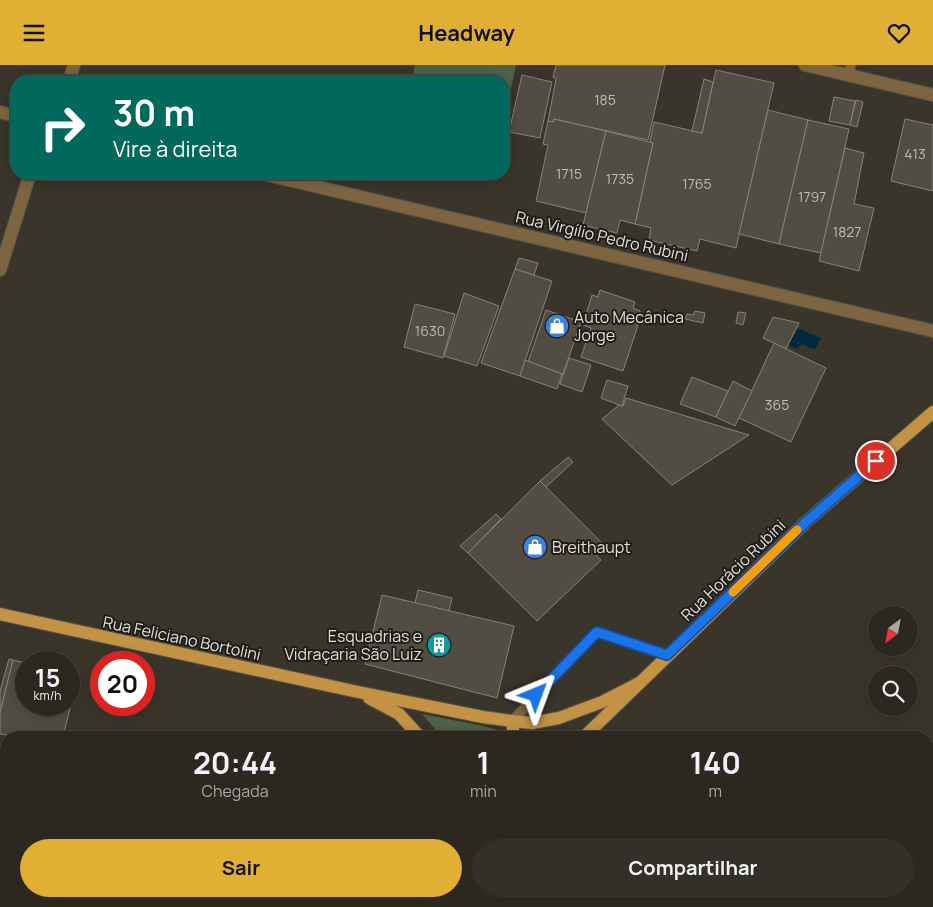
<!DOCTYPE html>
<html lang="pt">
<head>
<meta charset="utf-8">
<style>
  body { margin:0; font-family:Manrope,sans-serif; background:#343029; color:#f1f3f6; height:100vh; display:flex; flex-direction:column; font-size:19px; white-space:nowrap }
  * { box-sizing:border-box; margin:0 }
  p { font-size:16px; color:#a6a6a5 }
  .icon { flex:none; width:28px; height:28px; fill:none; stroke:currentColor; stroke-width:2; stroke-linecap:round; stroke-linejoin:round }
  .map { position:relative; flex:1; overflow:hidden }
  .drawer { position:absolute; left:0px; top:666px; width:934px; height:176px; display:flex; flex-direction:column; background:#2c2820; border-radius:20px 20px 0 0; box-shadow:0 2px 12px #0003,0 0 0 1px #48443e }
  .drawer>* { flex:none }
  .guide { position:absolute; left:10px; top:10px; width:500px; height:105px; border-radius:20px; box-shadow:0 2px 12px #0003,0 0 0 1px #48443e; background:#00695c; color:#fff; overflow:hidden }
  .needle { width:32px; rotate:212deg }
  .tools { position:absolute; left:868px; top:541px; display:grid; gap:10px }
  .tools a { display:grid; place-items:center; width:50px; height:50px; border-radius:50%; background:#2c2820; box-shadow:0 2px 12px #0003,0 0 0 1px #48443e; font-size:25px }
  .speed { position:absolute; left:15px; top:586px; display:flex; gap:10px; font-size:25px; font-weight:700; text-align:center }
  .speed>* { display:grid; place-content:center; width:65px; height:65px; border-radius:50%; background:#2c2820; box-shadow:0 2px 12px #0003,0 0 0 1px #48443e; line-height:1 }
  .speed small { font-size:12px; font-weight:400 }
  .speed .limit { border:8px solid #d22; background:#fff; color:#111 }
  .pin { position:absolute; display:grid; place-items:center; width:42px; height:42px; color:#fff; margin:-21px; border:2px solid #fff; border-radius:50%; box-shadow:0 1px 5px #0007 }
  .me { position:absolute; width:55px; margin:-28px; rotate:44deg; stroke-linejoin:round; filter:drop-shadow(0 0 4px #0008) }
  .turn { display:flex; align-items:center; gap:18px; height:105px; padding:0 20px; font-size:22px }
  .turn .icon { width:65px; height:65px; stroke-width:2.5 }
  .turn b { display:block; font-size:35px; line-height:42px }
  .eta { display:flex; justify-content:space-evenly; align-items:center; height:85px; text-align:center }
  .eta b { font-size:30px; font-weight:700; line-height:35px }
  .cta { display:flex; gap:10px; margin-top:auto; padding:10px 20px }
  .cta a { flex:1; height:58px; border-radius:30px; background:#e1af34; color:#111; font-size:20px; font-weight:700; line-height:58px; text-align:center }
  .cta a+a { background:#343029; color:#f1f3f6 }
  header { display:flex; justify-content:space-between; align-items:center; height:65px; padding:0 20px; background:#e1af34; color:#111; font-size:22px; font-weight:700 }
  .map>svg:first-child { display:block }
  .green { fill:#4d624a }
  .water { fill:#00293c }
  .building { fill:#524d42; stroke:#888176 }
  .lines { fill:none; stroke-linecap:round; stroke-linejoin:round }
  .service-casing { stroke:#58544a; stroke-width:11 }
  .minor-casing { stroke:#58544a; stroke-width:14 }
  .primary-casing { stroke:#58544a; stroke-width:14 }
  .service { stroke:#7d6542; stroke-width:9 }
  .minor { stroke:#7d6542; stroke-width:12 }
  .primary { stroke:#c39245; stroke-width:12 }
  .route-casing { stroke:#114b97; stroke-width:12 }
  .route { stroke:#1a73e8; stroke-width:9 }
  .slow { stroke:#f59e0b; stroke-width:9 }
  .labels { text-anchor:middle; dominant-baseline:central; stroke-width:4; stroke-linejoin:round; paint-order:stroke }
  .number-label { font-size:14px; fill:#bebab3 }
  .street-label { font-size:16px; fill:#e2dfd9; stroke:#1f1d18 }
  .poi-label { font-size:16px; fill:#e2dfd9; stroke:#1f1d18; text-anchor:start }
</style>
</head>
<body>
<header><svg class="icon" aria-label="menu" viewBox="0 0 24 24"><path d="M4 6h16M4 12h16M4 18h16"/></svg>Headway<svg class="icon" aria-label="heart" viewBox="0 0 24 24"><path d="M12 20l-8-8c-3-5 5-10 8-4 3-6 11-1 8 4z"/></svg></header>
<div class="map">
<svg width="933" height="842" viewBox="0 0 933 842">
  <rect width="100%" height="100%" fill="#3a352b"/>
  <g class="green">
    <polygon points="415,0 516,0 504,56 504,16 412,16"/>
    <polygon points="422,649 483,661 497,665 502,672 442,672"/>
  </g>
  <polygon class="water" points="797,263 821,273 815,285 802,279 797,284 788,280"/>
  <g class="building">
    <polygon points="556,0 665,0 648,75 554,54 553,57 548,56 556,14 553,12"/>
    <polygon points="716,5 774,18 736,183 700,174 697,186 649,175 651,163 635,159 653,78 650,76 654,57 702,68"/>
    <polygon points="522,10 552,17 540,73 509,67"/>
    <polygon points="704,14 713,17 702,68 692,66"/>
    <polygon points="834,32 855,36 850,60 829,56"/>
    <polygon points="856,35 863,37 857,62 850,60"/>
    <polygon points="768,45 808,55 779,179 739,169"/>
    <polygon points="554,54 606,66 586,148 536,136 548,80 543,79 548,56 553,57"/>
    <polygon points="905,54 933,60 933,126 891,116"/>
    <polygon points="808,55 849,64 821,188 779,179"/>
    <polygon points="606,66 653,78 635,159 620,155 617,168 583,160"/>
    <polygon points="845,83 864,88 854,139 874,143 859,206 819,196"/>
    <polygon points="519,193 538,198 534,210 515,204"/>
    <polygon points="515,204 552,216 520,311 481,298"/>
    <polygon points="600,225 635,237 633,243 640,246 636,259 638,260 623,306 581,292 591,263 583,260 592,230 598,232"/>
    <polygon points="464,228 499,241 477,301 444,291"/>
    <polygon points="415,239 455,249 443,293 404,282"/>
    <polygon points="546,245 581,257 563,309 528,297"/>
    <polygon points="695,246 705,248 703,258 685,254 687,249 693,250"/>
    <polygon points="738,247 746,248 743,260 736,258"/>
    <polygon points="773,252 799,258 786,284 763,273"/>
    <polygon points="774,278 826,303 791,377 739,353"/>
    <polygon points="569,293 591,300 582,327 560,319"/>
    <polygon points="525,295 562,309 557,324 520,311"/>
    <polygon points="692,312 728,326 716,352 680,339"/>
    <polygon points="607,315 628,321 622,341 601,333"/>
    <polygon points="733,316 752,326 735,361 716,352"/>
    <polygon points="626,333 749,370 672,420 602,354 619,340 623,341"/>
    <polygon points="568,392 573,397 546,422 540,416"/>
    <polygon points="540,416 602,478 593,487 601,495 537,556 468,488"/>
    <polygon points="496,449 501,454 468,488 460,481"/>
    <polygon points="418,525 452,533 449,546 415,538"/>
    <polygon points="382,530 514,561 497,633 365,599"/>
    <polygon points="9,594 13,595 0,648 0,626"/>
    <polygon points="13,595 26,598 26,640 69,640 69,609 78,611 63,672 16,672 0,669 0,648"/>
    <polygon points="0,781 6,783 6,831 0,829"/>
    <polygon points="933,787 928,790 931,803 933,803 933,842 904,842 903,839 891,842 814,842 812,836 928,836 928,788"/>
    <polygon points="19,836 60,836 58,842 34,842"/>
    <polygon points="111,836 163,836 162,842 110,842"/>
  </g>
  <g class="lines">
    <g class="service-casing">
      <g id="service">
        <polyline points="848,10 851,0"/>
        <polyline points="512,656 597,567 667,591"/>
      </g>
    </g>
    <g class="minor-casing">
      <g id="minor">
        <polyline points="805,0 933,30"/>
        <polyline points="69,16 74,0"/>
        <polyline points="0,47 16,51"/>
        <polyline points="263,109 933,266"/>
        <polyline points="0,205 30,109"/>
      </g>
    </g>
    <g class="primary-casing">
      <g id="primary">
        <polyline points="0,549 358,627 483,652 512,656 532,658 559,653 602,637 639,618"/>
        <polyline points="369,633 399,649 420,672"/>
        <polyline points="512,656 514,672"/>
        <polyline points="584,672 806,457 933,347"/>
        <polyline points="411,842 417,836"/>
      </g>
    </g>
    <use href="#service" class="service"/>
    <use href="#minor" class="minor"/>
    <use href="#primary" class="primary"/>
  </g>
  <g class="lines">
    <g class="route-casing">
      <polyline id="route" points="536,630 597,567 667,590 806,457 876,396"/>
    </g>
    <use href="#route" class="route"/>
    <polyline class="slow" points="733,527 797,465"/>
  </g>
  <defs>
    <g id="shop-disc" transform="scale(1.25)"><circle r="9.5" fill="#3f7fe0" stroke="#1f1d18"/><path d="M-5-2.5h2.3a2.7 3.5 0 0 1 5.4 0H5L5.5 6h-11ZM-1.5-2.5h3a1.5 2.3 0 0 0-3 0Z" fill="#fff"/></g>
    <g id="building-disc" transform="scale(1.25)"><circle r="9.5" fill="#0f9aa8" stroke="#1f1d18"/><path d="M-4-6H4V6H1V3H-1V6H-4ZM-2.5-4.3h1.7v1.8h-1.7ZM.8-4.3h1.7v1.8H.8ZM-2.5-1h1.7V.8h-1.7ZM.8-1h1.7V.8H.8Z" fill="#fff"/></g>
  </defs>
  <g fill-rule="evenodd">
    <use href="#shop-disc" x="557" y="261"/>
    <use href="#shop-disc" x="535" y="482"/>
    <use href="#building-disc" x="439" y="580"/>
  </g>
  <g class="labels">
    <g class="number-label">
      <text x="605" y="34">185</text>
      <text x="915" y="88">413</text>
      <text x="569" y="108">1715</text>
      <text x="620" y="113">1735</text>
      <text x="697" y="118">1765</text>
      <text x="812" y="131">1797</text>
      <text x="847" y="166">1827</text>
      <text x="430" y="265">1630</text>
      <text x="777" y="339">365</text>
    </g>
    <g class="street-label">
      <text transform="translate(602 171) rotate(13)">Rua Virgílio Pedro Rubini</text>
      <text transform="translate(733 505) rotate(-44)">Rua Horácio Rubini</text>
      <text transform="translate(182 573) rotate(12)">Rua Feliciano Bortolini</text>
    </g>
    <g class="poi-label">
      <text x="574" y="252">Auto Mecânica<tspan x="574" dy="18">Jorge</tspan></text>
      <text x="552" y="482">Breithaupt</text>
      <text x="422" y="571" text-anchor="end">Esquadrias e<tspan x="422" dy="18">Vidraçaria São Luiz</tspan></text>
    </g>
  </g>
</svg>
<div class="tools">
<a><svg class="needle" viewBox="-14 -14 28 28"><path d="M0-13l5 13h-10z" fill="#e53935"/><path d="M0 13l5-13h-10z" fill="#a6a6a5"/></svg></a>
<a><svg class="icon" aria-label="search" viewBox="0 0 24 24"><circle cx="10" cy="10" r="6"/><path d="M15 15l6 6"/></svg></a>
</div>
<div class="speed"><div>15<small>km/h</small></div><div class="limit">20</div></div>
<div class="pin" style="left:876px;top:396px;background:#d93025"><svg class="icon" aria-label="arrive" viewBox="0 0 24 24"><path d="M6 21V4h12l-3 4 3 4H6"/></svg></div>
<svg class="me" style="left:536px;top:630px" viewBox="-20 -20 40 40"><path d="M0-17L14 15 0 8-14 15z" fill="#1a73e8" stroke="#fff" stroke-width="4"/></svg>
<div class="guide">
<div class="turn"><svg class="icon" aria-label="right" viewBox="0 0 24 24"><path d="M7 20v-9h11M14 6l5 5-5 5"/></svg><div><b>30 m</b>Vire à direita</div></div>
</div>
<section class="drawer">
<div class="eta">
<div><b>20:44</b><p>Chegada</p></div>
<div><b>1</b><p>min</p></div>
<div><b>140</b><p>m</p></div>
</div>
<div class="cta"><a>Sair</a><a>Compartilhar</a></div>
</section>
</div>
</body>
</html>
